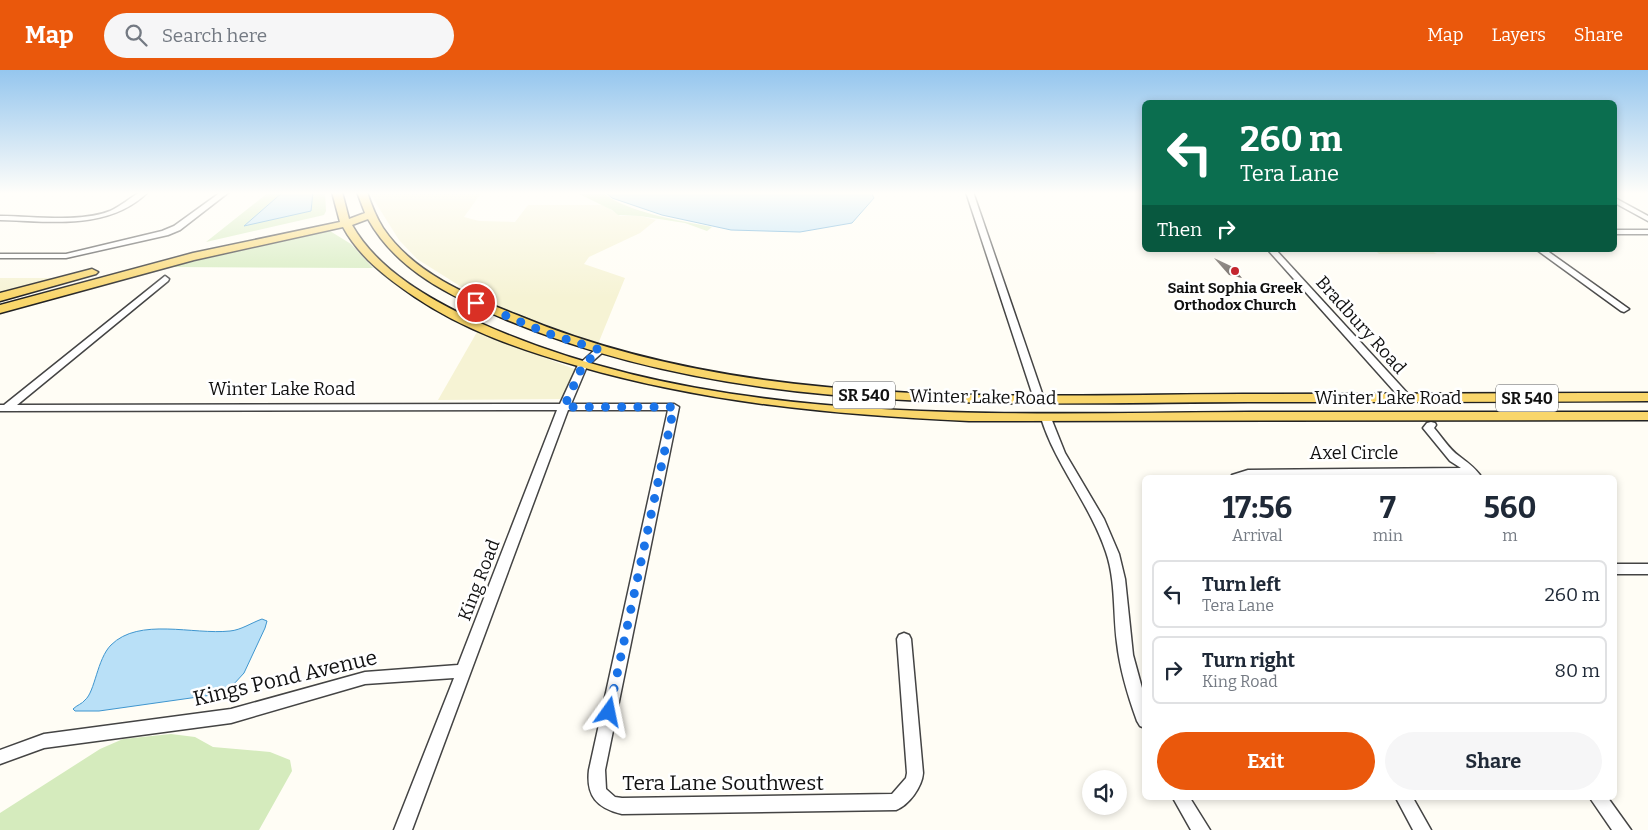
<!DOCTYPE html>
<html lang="en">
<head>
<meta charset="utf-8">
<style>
  body { margin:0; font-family:Bitter,serif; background:#f6f6f7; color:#1f2937; height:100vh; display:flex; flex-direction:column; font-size:19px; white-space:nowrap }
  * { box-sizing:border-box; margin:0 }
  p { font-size:16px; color:#747a83 }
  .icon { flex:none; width:28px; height:28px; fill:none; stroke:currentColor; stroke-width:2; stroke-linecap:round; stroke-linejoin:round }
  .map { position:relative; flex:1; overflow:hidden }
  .side { position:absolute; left:1142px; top:405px; width:475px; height:325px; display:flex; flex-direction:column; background:#fff; border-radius:8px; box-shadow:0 2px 8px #0003 }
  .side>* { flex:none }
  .hud { position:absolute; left:1142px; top:30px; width:475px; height:152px; border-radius:8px; box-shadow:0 2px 8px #0003; background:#0b6e4f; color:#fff; overflow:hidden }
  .tools { position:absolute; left:1082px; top:700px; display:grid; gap:10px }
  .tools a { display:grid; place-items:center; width:45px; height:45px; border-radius:50%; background:#fff; box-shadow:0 2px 8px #0003; font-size:25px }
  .pin { position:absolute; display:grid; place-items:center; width:42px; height:42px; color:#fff; margin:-21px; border:2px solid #fff; border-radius:50%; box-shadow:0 1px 5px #0007 }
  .me { position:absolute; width:55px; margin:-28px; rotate:12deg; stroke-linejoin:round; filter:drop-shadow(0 0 4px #0008) }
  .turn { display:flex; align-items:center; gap:18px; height:105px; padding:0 15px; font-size:22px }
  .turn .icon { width:65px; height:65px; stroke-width:2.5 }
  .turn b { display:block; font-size:35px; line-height:42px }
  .then { display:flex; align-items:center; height:48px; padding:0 15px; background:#0003; gap:10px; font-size:19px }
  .eta { display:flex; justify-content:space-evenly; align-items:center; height:85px; text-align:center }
  .eta b { font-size:30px; font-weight:700; line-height:35px }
  .action { display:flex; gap:10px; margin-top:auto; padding:10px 15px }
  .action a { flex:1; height:58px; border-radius:30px; background:#ea580c; color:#fff; font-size:20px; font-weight:700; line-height:58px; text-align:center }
  .action a+a { background:#f6f6f7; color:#1f2937 }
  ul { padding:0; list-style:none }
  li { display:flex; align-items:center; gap:15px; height:68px; margin:0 10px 8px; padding:0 5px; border:2px solid #e0e1e3; border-radius:8px }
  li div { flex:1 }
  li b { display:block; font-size:19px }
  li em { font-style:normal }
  header { display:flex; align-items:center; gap:30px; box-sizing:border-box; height:70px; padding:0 25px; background:#ea580c; color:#fff }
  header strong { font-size:24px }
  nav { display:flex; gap:28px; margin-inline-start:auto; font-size:18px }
  .search { width:350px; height:45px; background:#f6f6f7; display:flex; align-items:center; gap:12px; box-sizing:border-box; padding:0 18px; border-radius:28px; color:#747a83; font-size:19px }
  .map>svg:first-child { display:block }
  .farmland { fill:#f6f3d4 }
  .green { fill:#d5ebbd }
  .water { fill:#b9e0f7; stroke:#3f96cf }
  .building { fill:#5a524d }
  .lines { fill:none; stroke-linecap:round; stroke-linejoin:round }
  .minor-casing { stroke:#444; stroke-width:3 }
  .major-casing { stroke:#222; stroke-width:3 }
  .minor { fill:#fff; fill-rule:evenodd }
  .major { fill:#f9d66b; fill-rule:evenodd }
  .route { stroke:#1a73e8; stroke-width:9; stroke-dasharray:0 16.2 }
  .poi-dot { fill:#c4262e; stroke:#fff; stroke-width:2 }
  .labels { text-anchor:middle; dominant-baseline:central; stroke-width:5; stroke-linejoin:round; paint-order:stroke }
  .far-poi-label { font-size:15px; font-weight:bold; fill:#111; stroke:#fff }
  .shield { fill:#fff; stroke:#585858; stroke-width:1 }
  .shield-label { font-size:16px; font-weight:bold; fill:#111 }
  .street-label { font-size:18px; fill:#111; stroke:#fff }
  .near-street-label { font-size:21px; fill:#111; stroke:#fff }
</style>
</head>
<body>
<header>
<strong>Map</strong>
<div class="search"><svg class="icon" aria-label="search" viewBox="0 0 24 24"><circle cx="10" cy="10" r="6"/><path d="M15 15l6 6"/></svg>Search here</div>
<nav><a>Map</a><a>Layers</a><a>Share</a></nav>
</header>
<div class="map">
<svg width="1648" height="760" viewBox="0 0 1648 760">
  <rect width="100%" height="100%" fill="#fffdf5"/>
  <g class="farmland">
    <polygon points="369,122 482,122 464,147 479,151 515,152 528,135 604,135 620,146 640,146 656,150 640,163 589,187 584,194 625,208 598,274 487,233 417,189 399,170"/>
    <polygon points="1375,180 1429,180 1437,184 1379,184"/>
    <polygon points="0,208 64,208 0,226"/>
    <polygon points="477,262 577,300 563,329 438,330"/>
  </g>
  <g class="green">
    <polygon points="269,122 283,122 244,156 311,141 313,122 325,122 326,141 324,145 206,172"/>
    <path d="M 575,122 L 602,122 C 625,142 681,151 712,157 L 707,161 L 685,153 L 640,146 L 618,145 L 612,140 Z"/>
    <polygon points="330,161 351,174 373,198 169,197"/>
    <polygon points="171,664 195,667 213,677 270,682 290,690 292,701 259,760 0,760 0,743 100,679 123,669"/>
  </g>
  <g class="water">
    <polygon points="283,122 313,122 311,141 244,156"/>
    <polygon points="605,122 871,122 874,128 852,153 800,162 731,160 662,145 612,128"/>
    <path d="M 262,549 L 267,551 L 265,558 L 244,603 L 233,615 L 212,625 L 99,641 L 75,641 L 73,639 C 77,635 82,634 85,630 C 95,622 97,589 111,575 C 139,547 193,565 230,561 C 241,560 251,553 262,549 Z"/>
  </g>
  <polygon class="building" points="1214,188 1233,197 1242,208 1229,205"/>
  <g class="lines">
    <g class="minor-casing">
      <g id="minor">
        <path d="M 140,122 L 148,122 C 108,161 51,151 0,150 L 0,146 C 32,146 80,153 110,141 C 121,136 130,128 140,122 Z"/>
        <polygon points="221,122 229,122 180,160 168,165 66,188 0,188 0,184 66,184 162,161 174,156"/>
        <polygon points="966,122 973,122 1044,329 1043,331 1035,331 1034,329"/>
        <polygon points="1615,128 1648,146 1648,151 1615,133"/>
        <rect x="1615" y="160" width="33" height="4"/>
        <polygon points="1268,180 1276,180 1410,326 1411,328 1410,330 1402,330"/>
        <polygon points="1537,180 1546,180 1629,239 1624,242 1621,241"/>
        <path d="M 165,206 L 169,209 L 168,211 L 17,335 L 560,334 L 578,295 L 597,278 L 603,278 L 605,280 L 603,282 L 587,296 L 571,334 L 674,334 L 679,337 L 605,700 L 606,719 L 615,727 L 622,728 L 892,724 L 906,708 L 907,703 L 897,569 L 899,565 L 904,563 L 909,565 L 911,569 L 923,703 C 922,717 909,735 896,740 L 622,744 C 597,738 586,726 589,700 L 668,340 L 568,340 L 412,760 L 394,760 L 454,608 L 365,614 L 231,653 L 44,678 L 0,694 L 0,680 L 44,664 L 231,639 L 365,602 L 458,595 L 557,340 L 0,341 L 0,335 L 4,335 Z"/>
        <path d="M 1046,345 L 1051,348 L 1065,383 L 1104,449 L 1119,484 L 1125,509 L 1133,585 L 1145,629 L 1145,658 L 1140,656 L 1137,651 C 1128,626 1120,600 1117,573 C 1113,543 1116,511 1106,482 C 1090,434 1056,396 1041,348 Z"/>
        <path d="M 1431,352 L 1435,353 L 1436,355 L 1434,358 C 1442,367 1449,379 1459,386 C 1467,392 1474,397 1480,405 L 1478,408 L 1470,408 L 1468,406 L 1230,408 L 1232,405 L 1248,400 L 1461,398 L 1450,391 L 1423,358 L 1427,353 Z"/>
        <rect x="1615" y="494" width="33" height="10"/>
        <polygon points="1173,728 1190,728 1210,760 1191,760"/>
        <polygon points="1396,728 1413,728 1431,760 1413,760"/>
        <polygon points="1590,728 1608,728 1631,760 1612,760"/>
      </g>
    </g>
    <g class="major-casing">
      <g id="major">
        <path d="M 332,122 L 342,122 L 349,149 L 365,143 L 357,122 L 367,122 C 371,134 376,147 383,158 C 413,203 469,226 517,245 C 746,341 1000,325 1243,324 C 1378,324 1513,323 1648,323 L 1648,331 C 1515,332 1381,332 1248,332 C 999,333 740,348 505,249 C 452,227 397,201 368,149 L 352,155 C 378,201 431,230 478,252 C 714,359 996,343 1250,342 C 1382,342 1515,342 1648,342 L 1648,350 L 969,351 C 836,345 706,333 578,296 C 521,280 464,260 415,227 C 387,208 360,188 343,157 L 194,190 L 0,243 L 0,235 L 193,183 L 340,152 Z"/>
        <polygon points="92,199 98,202 96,204 0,231 0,223"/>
      </g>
    </g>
    <use href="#minor" class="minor"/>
    <use href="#major" class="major"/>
  </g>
  <linearGradient id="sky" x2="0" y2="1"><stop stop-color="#95c6ee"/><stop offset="0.54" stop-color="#fffefa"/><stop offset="1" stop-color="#fffefa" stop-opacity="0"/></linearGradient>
  <rect width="1648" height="228" fill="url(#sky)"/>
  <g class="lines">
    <polyline class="route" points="476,233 547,263 600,280 583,295 564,337 674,337 609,642"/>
  </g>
  <circle class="poi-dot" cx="1235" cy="201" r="5"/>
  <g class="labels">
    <g class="far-poi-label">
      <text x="1235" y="218">Saint Sophia Greek<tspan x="1235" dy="17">Orthodox Church</tspan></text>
    </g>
    <g class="shield">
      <rect x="833" y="311.5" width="62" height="27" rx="4"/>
      <rect x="1496" y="314.5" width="62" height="27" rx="4"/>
    </g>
    <g class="shield-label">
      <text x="864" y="325">SR 540</text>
      <text x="1527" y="328">SR 540</text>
    </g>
    <g class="street-label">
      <text transform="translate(1361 255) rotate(48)">Bradbury Road</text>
      <text x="282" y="319">Winter Lake Road</text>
      <text transform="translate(983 327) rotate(1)">Winter Lake Road</text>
      <text x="1388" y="328">Winter Lake Road</text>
      <text x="1354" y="383">Axel Circle</text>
      <text transform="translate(479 510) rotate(-69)">King Road</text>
    </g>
    <g class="near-street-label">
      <text transform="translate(285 608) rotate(-13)">Kings Pond Avenue</text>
      <text x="723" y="713">Tera Lane Southwest</text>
    </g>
  </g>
</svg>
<div class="tools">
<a><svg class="icon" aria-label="sound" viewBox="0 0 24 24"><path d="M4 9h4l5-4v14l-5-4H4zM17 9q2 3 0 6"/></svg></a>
</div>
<div class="pin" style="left:476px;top:233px;background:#d93025"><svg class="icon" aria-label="arrive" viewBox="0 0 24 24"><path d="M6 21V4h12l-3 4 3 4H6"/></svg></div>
<svg class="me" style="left:609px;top:642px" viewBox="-20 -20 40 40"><path d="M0-17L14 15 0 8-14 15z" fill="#1a73e8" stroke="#fff" stroke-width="4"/></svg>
<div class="hud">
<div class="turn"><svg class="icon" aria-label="left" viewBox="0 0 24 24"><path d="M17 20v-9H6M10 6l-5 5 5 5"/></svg><div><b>260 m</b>Tera Lane</div></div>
<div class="then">Then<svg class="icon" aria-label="right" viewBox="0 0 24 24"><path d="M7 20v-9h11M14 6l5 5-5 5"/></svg></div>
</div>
<section class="side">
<div class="eta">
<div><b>17:56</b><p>Arrival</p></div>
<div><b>7</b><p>min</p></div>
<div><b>560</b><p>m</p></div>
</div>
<ul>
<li><svg class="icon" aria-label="left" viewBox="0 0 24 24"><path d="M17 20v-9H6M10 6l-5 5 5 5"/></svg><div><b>Turn left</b><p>Tera Lane</p></div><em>260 m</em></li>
<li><svg class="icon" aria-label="right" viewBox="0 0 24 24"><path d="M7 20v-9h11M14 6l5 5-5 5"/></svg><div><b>Turn right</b><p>King Road</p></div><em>80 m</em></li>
</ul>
<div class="action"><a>Exit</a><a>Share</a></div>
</section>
</div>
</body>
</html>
